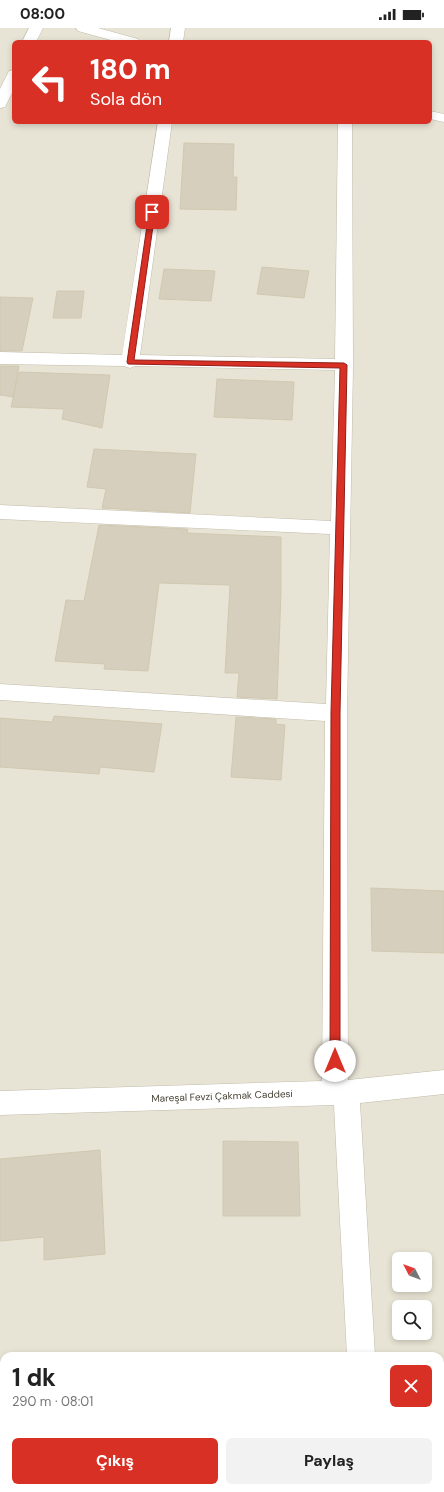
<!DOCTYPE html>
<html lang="tr">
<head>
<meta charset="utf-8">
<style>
  body { margin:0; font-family:"DM Sans",sans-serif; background:#f2f2f2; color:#222; height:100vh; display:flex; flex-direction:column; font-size:15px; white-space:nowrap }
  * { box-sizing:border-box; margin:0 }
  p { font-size:13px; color:#767676 }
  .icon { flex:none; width:22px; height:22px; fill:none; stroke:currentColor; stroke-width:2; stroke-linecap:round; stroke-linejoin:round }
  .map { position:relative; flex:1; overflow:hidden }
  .panel { position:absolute; left:0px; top:1324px; width:444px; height:140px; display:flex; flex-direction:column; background:#fff; border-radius:12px 12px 0 0; box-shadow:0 2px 6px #0003 }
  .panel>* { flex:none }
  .banner { position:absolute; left:12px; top:12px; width:420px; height:84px; border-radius:6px; box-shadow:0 2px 6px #0003; background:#d93025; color:#fff; overflow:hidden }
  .needle { width:26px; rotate:312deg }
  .controls { position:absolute; left:392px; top:1224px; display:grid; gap:8px }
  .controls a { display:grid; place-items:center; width:40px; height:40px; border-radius:6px; background:#fff; box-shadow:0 2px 6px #0003; font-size:20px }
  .pin { position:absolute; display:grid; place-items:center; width:34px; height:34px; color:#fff; margin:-17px; border-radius:8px; box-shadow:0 2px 6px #0006 }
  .me { position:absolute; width:44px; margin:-22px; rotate:0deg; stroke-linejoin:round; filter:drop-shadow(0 0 3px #0008) }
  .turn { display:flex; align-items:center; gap:14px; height:84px; padding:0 12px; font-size:18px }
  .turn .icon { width:52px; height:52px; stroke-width:2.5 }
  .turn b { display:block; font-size:28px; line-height:34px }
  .round { display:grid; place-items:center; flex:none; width:42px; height:42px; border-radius:6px; background:#f2f2f2 }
  .overview { display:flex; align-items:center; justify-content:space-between; height:68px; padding:0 12px }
  h1 { font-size:24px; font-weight:700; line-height:30px }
  .primary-button { display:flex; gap:8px; margin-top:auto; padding:8px 12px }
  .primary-button a { flex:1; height:46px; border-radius:6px; background:#d93025; color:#fff; font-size:16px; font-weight:700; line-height:46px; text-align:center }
  .primary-button a+a { background:#f2f2f2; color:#222 }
  .status { display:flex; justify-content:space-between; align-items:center; height:28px; padding:0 20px; background:#fff; direction:ltr }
  .status svg { height:11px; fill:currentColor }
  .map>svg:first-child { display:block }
  .residential { fill:#e8e4d5; fill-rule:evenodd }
  .building { fill:#d6cfbd; stroke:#d1c8b0 }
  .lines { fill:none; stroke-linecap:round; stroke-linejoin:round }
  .minor-casing { stroke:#c0bbaa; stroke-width:1 }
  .minor { fill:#fff; fill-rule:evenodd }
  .route { fill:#d93025; stroke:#8d1f18 }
  .labels { text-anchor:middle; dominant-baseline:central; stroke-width:3.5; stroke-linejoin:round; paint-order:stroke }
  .street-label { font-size:10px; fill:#474336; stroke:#fff }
</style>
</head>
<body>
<div class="status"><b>08:00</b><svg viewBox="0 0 49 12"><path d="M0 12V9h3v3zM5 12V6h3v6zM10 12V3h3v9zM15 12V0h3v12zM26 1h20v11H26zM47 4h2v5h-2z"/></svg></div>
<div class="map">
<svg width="444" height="1464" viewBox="0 0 444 1464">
  <rect width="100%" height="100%" fill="#f4f2e7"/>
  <path class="residential" d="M 0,0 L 444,0 L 444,1464 L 0,1464 ZM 14,14 L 430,14 L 430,94 L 14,94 ZM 399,1231 L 425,1231 L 425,1257 L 399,1257 ZM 399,1279 L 425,1279 L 425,1305 L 399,1305 ZM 4,1328 L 440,1328 L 440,1460 L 4,1460 Z"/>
  <g class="building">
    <polygon points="184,115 234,116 233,149 237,149 236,182 180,181"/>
    <polygon points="262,239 309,243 304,270 257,266"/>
    <polygon points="164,241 215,243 211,273 159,271"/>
    <polygon points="57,263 84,263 81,290 53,290"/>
    <polygon points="0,269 33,270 22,323 0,323"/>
    <polygon points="0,338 19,338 13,369 0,367"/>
    <polygon points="19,344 110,347 102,400 62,391 64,381 11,379"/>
    <polygon points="217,351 294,354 292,392 214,389"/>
    <polygon points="94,421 196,426 190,485 102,480 106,461 87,459"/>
    <polygon points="99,497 188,501 187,505 281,509 281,565 277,671 237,669 239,645 225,645 230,557 159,555 148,643 104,641 105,636 55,633 66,572 84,573"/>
    <polygon points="54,688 162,696 154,744 100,739 99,746 0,739 0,690 52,694"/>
    <polygon points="236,689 276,691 276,696 285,697 281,752 231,749"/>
    <polygon points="371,860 444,863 444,925 372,923"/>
    <polygon points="223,1113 298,1114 300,1188 223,1188"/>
    <polygon points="100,1122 105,1226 44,1232 44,1209 0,1213 0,1131"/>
  </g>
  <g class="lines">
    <g class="minor-casing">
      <g id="minor">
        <polygon points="29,0 43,0 36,14 22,14"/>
        <polygon points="76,0 98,0 138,11 140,14 118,14 78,3"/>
        <polygon points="171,0 185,0 183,14 169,14"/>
        <polygon points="14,42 14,61 5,79 0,80 0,61 9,43"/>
        <polygon points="430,83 444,86 444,94 430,91"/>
        <polygon points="158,94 172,94 140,327 335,331 338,94 352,94 353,337 347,685 348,1052 444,1042 444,1066 360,1075 375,1328 347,1328 334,1077 0,1087 0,1063 322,1053 325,693 0,672 0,656 326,676 330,506 0,491 0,477 331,493 335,342 135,338 130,340 124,338 0,336 0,324 122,327"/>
        <rect x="353" y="1460" width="30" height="4"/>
      </g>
    </g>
    <use href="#minor" class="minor"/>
  </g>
  <polygon class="route" points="152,182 155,184 134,332 344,335 347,337 340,685 340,1033 339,1037 335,1038 331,1037 330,1033 331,685 340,340 128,336 127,334 149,184"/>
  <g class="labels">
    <g class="street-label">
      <text transform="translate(222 1068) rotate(-2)">Mareşal Fevzi Çakmak Caddesi</text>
    </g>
  </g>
</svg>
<div class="controls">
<a><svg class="needle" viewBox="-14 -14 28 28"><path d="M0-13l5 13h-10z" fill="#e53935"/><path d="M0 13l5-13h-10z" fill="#767676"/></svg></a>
<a><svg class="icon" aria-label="search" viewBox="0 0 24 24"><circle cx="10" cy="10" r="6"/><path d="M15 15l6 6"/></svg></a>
</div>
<div class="pin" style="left:152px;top:184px;background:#d93025"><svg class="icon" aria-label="arrive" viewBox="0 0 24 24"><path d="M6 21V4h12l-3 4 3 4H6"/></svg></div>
<svg class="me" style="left:335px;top:1033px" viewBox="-20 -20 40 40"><circle r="19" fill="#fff"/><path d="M0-13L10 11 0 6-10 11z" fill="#d93025"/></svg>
<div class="banner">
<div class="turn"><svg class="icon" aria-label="left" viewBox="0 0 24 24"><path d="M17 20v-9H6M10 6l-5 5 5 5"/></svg><div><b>180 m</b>Sola dön</div></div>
</div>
<section class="panel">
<div class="overview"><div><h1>1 dk</h1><p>290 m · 08:01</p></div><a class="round" style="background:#d93025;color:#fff"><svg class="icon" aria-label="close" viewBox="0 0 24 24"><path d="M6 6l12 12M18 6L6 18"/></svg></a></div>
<div class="primary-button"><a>Çıkış</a><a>Paylaş</a></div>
</section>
</div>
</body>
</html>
